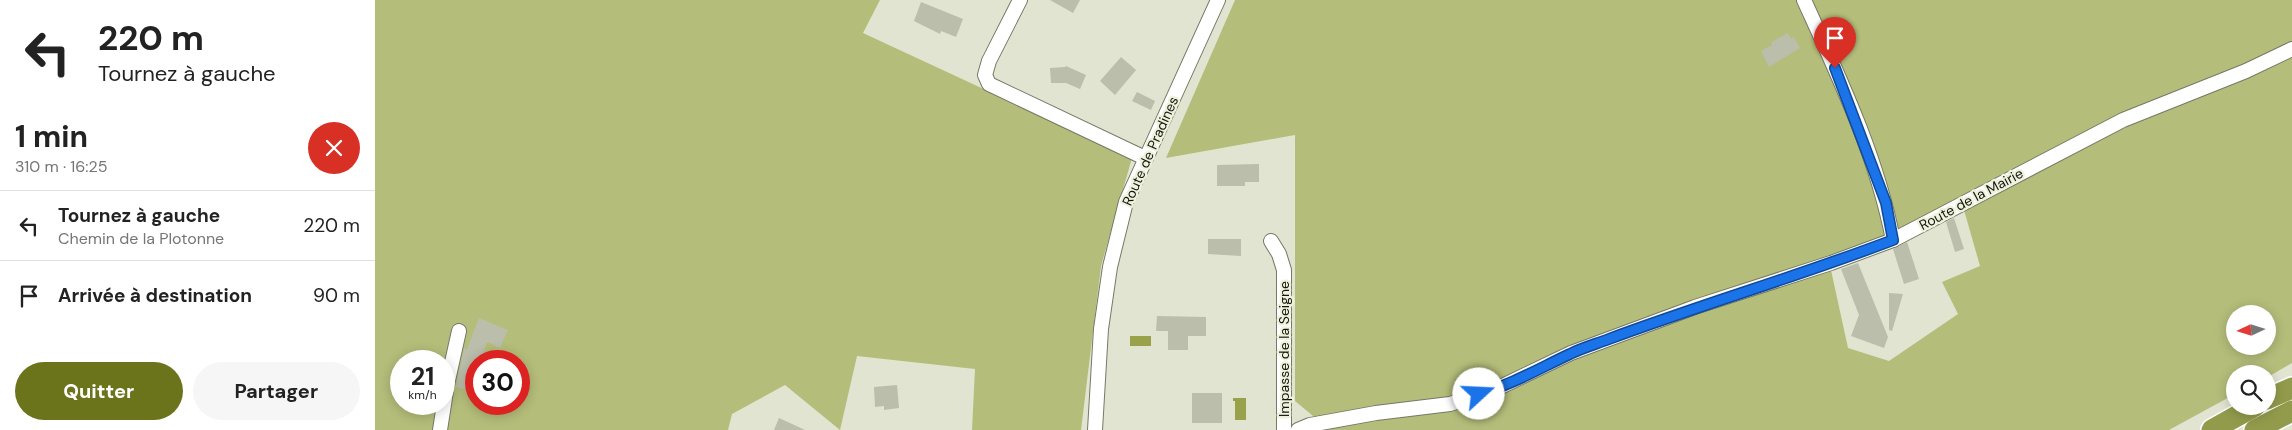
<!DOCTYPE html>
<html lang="fr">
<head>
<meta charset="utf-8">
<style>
  body { margin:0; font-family:"DM Sans",sans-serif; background:#f6f6f6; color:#222; height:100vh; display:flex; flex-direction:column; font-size:19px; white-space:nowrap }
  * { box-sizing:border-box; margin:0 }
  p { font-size:16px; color:#767676 }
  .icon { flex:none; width:28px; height:28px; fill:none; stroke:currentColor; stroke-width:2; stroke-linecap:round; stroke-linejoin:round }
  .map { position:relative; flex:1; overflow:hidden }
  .details { display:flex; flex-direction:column; background:#fff; width:375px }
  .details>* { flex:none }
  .guide { background:#fff; color:#222; overflow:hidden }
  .needle { width:32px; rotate:266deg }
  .fabs { position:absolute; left:1851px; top:305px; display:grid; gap:10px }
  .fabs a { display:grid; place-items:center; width:50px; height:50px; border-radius:50%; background:#fff; box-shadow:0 2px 12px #0003; font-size:25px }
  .speed { position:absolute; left:15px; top:350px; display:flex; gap:10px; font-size:25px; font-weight:700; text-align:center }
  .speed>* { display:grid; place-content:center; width:65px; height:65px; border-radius:50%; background:#fff; box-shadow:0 2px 12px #0003; line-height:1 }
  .speed small { font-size:12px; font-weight:400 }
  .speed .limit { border:8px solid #d22; background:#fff; color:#111 }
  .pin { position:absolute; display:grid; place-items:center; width:42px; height:42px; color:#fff; margin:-51px -21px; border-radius:50% 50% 50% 0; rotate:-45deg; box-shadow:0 0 5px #0007 }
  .pin .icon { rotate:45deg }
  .me { position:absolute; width:55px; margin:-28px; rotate:70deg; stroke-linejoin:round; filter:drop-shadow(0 0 4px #0008) }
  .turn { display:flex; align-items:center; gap:18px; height:105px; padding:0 15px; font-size:22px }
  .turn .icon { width:65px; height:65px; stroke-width:2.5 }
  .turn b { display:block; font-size:35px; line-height:42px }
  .round { display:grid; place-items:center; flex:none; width:52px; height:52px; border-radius:26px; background:#f6f6f6 }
  .head { display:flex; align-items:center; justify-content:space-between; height:85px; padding:0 15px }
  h1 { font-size:30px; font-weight:700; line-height:38px }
  .cta { display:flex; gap:10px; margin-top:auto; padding:10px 15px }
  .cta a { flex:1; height:58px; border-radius:30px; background:#6b731b; color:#fff; font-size:20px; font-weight:700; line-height:58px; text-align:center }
  .cta a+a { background:#f6f6f6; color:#222 }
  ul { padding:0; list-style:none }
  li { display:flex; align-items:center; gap:15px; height:70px; padding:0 15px; border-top:1px solid #e0e0e0 }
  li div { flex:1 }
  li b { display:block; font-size:19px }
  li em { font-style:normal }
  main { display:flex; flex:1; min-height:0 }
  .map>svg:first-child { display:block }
  .green { fill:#b5bd7a; fill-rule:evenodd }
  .water { fill:#99a24b }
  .building { fill:#bbbeaa }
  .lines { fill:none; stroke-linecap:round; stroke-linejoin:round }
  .minor-casing { stroke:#767967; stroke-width:16 }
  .highway-casing { stroke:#fff; stroke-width:24 }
  .minor { stroke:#fff; stroke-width:14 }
  .highway { stroke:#929b4b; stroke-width:21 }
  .route-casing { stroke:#114b97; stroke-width:12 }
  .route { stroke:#1a73e8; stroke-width:9 }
  .labels { text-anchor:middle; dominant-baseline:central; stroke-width:4.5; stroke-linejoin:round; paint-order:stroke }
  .street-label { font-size:14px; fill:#14150e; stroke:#eef2dd }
</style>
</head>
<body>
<main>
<section class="details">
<div class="guide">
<div class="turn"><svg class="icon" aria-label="left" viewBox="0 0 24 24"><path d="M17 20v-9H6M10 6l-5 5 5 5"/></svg><div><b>220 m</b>Tournez à gauche</div></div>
</div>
<div class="head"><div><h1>1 min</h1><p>310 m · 16:25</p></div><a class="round" style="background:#d93025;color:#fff"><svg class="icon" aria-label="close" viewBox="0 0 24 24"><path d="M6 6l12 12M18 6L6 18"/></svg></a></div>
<ul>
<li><svg class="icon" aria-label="left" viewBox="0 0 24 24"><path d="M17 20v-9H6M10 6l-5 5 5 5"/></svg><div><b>Tournez à gauche</b><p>Chemin de la Plotonne</p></div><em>220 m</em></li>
<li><svg class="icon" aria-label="arrive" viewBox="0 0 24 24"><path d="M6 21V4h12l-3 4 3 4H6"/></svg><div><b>Arrivée à destination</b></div><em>90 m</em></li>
</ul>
<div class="cta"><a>Quitter</a><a>Partager</a></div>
</section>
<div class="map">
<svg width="1917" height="430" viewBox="0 0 1917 430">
  <rect width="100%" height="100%" fill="#e1e4d0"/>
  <g class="green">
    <path d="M 0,0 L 505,0 L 488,33 L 757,158 L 726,266 L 706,430 L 597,430 L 600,369 L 482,356 L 465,430 L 410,385 L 357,414 L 353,430 L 0,430 ZM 26,361 L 69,361 L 69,404 L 26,404 ZM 101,361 L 144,361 L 144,404 L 101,404 Z"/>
    <path d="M 860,0 L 1917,0 L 1917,363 L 1893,377 L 1892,374 L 1860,374 L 1860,394 L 1794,430 L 955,430 L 920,401 L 920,135 L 791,158 ZM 1589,210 L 1605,266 L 1567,282 L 1583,314 L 1514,361 L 1473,348 L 1456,270 ZM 1860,314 L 1892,314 L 1892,346 L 1860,346 Z"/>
  </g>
  <g class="water">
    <rect x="755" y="336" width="21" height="10"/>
    <polygon points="858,398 871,398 871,420 860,420 860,401 858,401"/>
  </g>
  <g class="building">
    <polygon points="675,0 705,0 698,13"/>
    <polygon points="546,2 588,19 581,37 566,31 565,34 539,21"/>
    <polygon points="1413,33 1416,39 1419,37 1425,48 1394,67 1386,51 1397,45 1396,42"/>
    <polygon points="746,57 761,70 740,95 725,81"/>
    <polygon points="691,66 711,75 705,89 691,83 676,83 675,68 690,67"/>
    <polygon points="762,92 780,101 776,110 757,101"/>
    <polygon points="884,164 884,182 870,182 870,186 842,186 842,165"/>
    <polygon points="1579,218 1589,249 1580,252 1571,222"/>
    <polygon points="833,239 866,239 866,256 833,254"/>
    <polygon points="1532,242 1544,279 1529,284 1518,249"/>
    <polygon points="1483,263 1513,337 1509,348 1476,336 1484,315 1466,269"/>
    <polygon points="1514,293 1528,294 1517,331 1514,330"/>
    <polygon points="782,316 831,317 831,336 813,336 813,350 793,350 793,331 781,331"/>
    <polygon points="104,318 133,330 125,348 112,342 106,361 101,361 101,375 96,391 81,387 89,348 92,349"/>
    <polygon points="522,385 524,408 509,410 509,406 500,407 499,387"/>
    <rect x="817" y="393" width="30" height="30"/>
    <polygon points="404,418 430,430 399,430"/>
  </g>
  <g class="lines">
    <g class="minor-casing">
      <g id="minor">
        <polyline points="645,0 614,61 610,75 614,84 770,158"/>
        <path d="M 1429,0 C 1464,77 1502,156 1518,240"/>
        <polyline points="896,241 904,254 909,270 909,430"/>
        <polyline points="65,430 72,385 84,331"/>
        <polyline points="720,430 726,329 735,267 751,202 843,0"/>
        <polyline points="923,430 935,425 1001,413 1075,404 1119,390 1196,353 1320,307 1456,263 1518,240 1748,120 1871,71 1917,49"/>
      </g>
    </g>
    <g class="highway-casing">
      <g id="highway">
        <polyline points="1892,399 1917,388"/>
        <polyline points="1837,430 1880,406"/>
        <polyline points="1880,430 1917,411"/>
      </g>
    </g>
    <use href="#minor" class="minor"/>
    <use href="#highway" class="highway"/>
  </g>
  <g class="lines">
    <g class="route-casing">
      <path id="route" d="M 1104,394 C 1136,385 1165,368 1195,354 C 1207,348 1221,344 1234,339 C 1328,304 1424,276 1518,240 L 1511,203 L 1460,68"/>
    </g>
    <use href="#route" class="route"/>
  </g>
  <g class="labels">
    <g class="street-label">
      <text transform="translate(775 151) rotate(-66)">Route de Pradines</text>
      <text transform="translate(1596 199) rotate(-28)">Route de la Mairie</text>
      <text transform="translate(909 349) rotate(-90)">Impasse de la Seigne</text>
    </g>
  </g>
</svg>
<div class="fabs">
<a><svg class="needle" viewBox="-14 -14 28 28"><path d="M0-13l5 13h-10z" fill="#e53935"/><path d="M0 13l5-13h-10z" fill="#767676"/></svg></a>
<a><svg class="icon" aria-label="search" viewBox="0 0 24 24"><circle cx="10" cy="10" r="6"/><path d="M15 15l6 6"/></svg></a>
</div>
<div class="speed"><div>21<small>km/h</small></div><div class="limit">30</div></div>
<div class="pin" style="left:1460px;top:68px;background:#d93025"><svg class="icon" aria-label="arrive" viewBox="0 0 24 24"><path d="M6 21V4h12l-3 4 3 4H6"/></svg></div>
<svg class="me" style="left:1104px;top:394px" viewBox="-20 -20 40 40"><circle r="19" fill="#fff"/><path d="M0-13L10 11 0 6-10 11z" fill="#1a73e8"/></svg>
</div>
</main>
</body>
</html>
